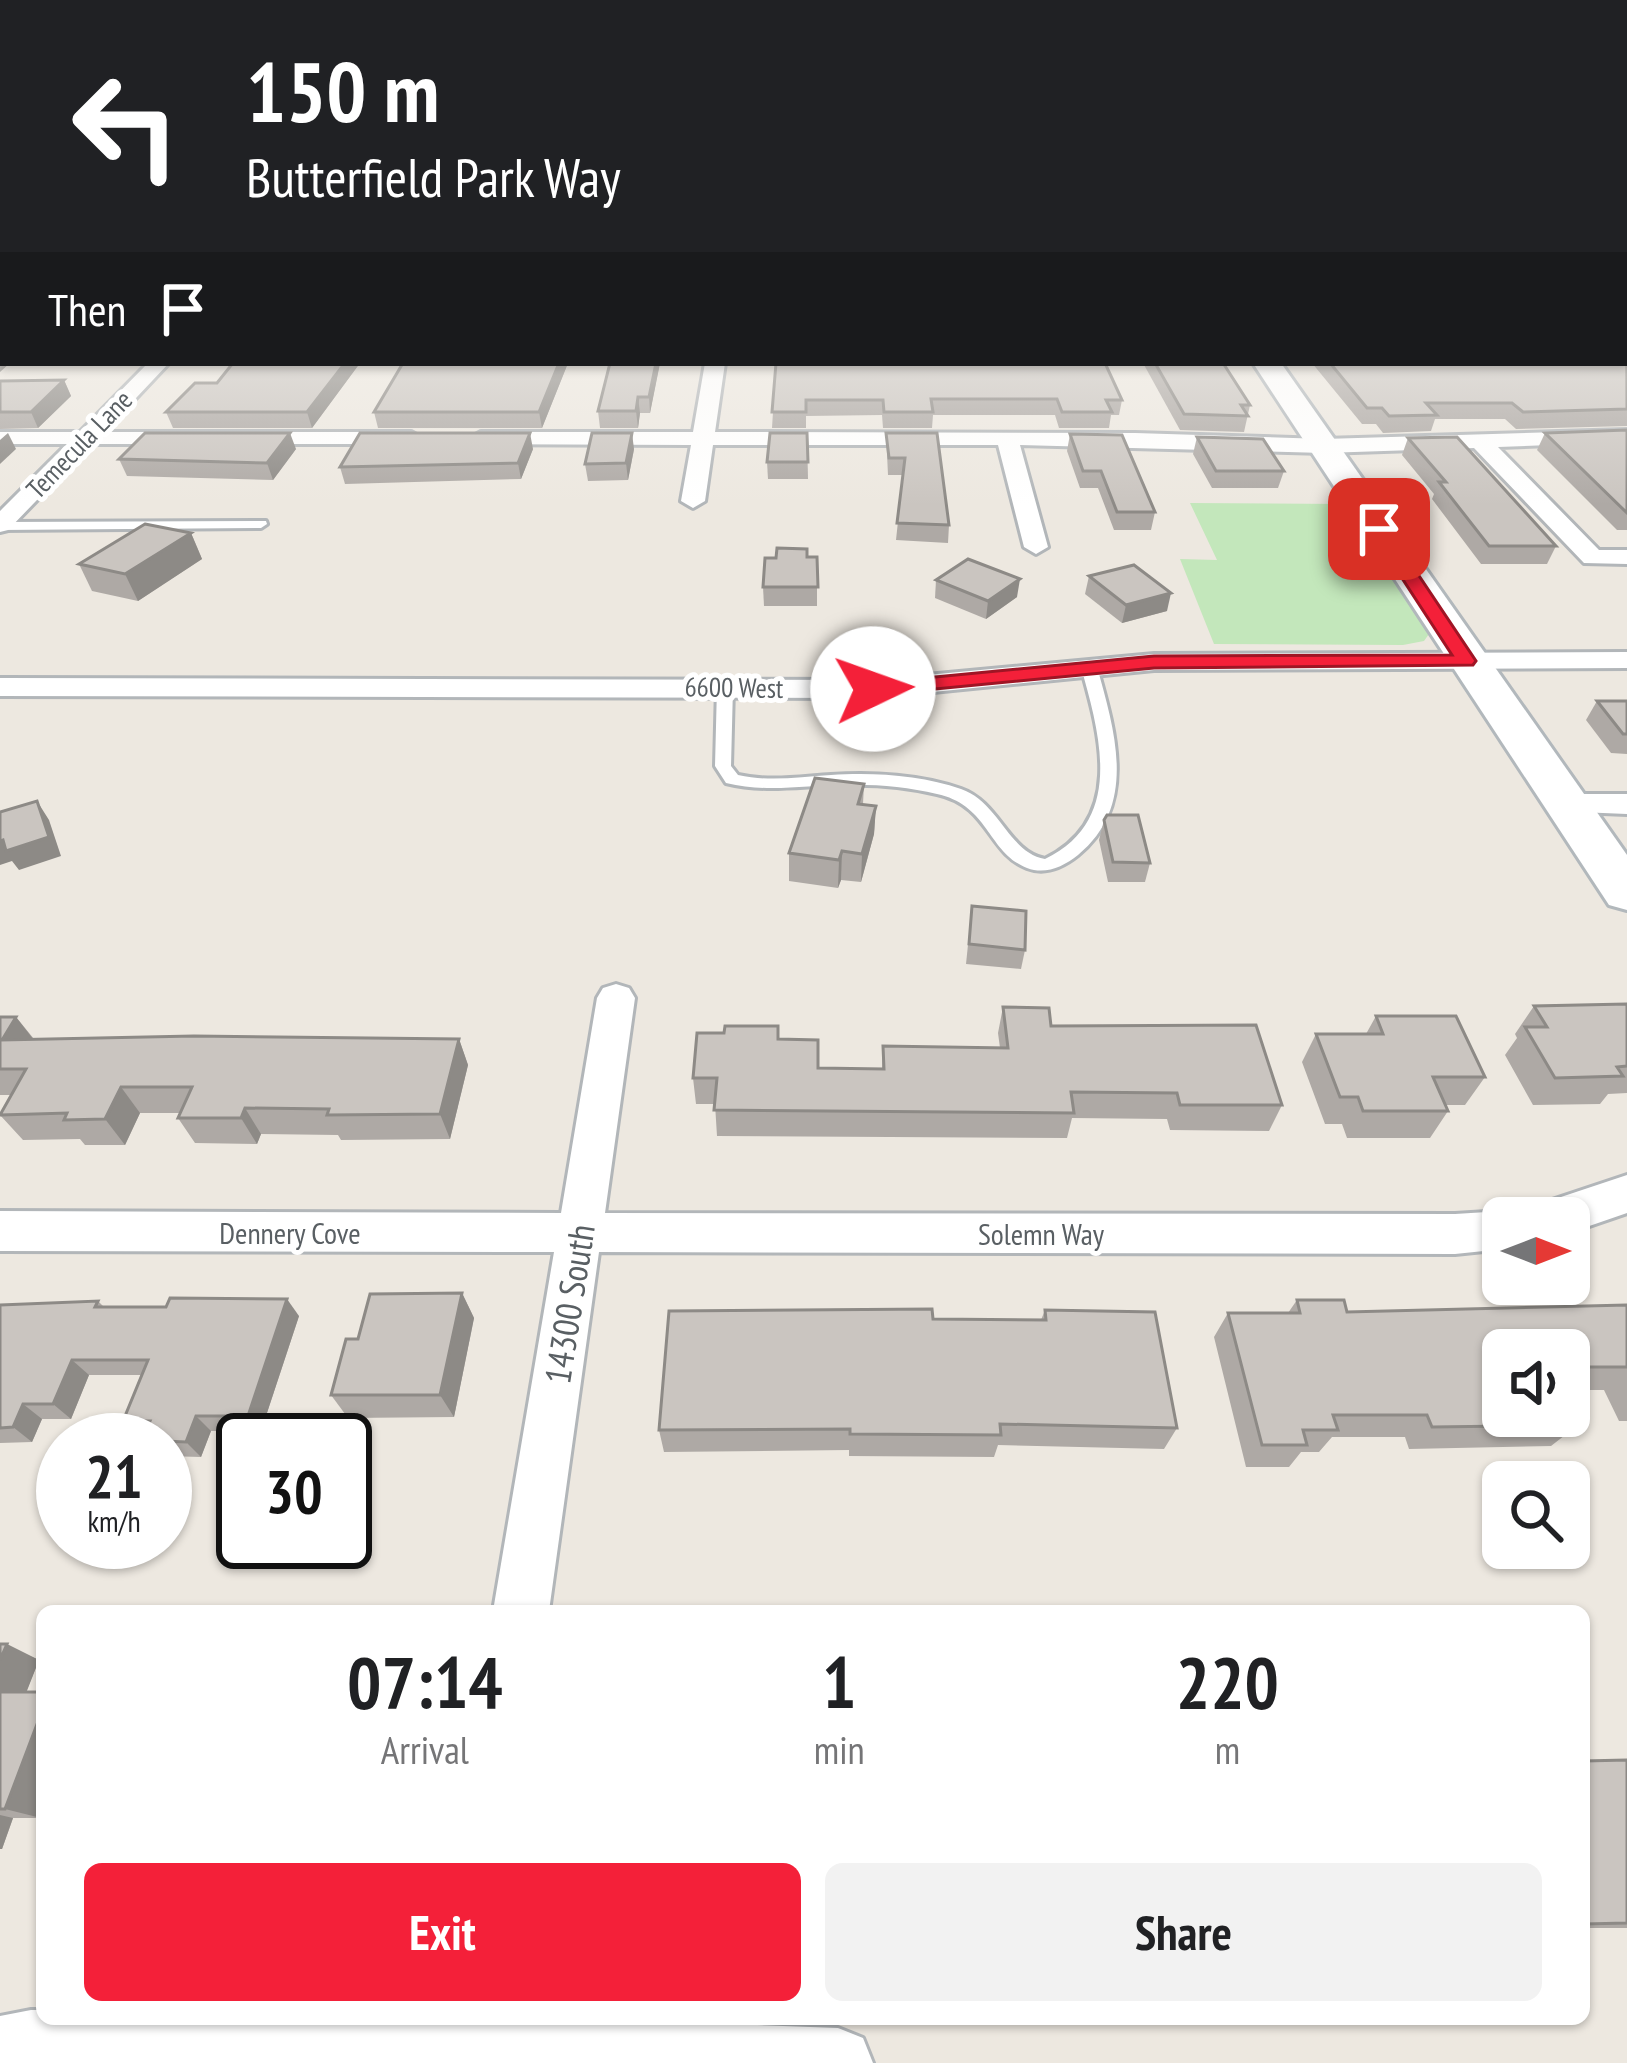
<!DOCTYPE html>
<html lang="en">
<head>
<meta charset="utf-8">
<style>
  body { margin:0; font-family:"PT Sans Narrow",sans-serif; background:#f2f2f2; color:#202124; height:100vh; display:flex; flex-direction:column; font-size:45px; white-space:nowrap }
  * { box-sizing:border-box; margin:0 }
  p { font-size:39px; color:#757577 }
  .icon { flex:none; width:66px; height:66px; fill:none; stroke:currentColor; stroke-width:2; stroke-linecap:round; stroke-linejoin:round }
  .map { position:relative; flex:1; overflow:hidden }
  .side { position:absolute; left:36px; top:1605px; width:1554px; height:420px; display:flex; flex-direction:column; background:#fff; border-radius:18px; box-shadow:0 3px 9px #0004 }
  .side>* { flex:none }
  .guide { position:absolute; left:0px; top:0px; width:1629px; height:366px; box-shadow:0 3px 9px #0004; background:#202124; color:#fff; overflow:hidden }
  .needle { width:78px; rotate:90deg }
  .buttons { position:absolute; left:1482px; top:1197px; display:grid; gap:24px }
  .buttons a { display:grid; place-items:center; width:108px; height:108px; border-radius:18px; background:#fff; box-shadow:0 3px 9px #0004; font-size:60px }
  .speed { position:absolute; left:36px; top:1413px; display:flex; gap:24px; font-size:60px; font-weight:700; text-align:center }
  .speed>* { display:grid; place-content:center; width:156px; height:156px; border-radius:50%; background:#fff; box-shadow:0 3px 9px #0004; line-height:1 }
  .speed small { font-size:30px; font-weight:400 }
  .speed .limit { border:6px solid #111; border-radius:18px; background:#fff; color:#111 }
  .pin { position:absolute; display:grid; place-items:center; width:102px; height:102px; color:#fff; margin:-51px; border-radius:24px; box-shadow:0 6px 18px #0006 }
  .me { position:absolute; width:132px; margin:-66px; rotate:87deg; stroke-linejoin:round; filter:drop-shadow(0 0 9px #0008) }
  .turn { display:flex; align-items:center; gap:42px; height:252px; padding:0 48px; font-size:54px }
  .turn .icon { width:156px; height:156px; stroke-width:2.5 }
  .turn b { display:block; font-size:84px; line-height:102px }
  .then { display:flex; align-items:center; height:114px; padding:0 48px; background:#0003; gap:24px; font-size:45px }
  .eta { display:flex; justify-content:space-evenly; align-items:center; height:204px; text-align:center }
  .eta b { font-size:72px; font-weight:700; line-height:84px }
  .button { display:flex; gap:24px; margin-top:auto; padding:24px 48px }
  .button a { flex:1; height:138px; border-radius:18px; background:#f42039; color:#fff; font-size:48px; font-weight:700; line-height:138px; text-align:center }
  .button a+a { background:#f2f2f2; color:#202124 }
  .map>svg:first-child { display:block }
  .green { fill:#c3e7bb }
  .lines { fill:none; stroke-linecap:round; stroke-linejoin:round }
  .lane-casing { stroke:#b2b6b9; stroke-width:6 }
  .street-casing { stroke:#b2b6b9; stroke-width:6 }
  .secondary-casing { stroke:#b2b8bc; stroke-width:6 }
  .lane { fill:#fff; fill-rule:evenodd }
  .street { fill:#fff; fill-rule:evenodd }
  .secondary { fill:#fff; fill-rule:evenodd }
  .wall { fill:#aea9a5 }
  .shaded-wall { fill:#8d8a86 }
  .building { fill:#cac5c0; stroke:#8d8a86; stroke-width:3 }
  .route { fill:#f42039; stroke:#9f1525; stroke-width:3 }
  .labels { text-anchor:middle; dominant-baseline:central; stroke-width:10; stroke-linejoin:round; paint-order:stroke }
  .far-street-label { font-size:27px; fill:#595f63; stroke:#fff }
  .street-label { font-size:30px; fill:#595f63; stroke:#fff }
  .near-street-label { font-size:36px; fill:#595f63; stroke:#fff }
</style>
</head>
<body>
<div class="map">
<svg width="1627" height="2063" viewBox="0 0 1627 2063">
  <rect width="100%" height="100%" fill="#ede8e0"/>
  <polygon class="green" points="1190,503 1344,504 1429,634 1424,641 1403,645 1214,644 1180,559 1217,560"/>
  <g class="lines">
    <g class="lane-casing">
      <g id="lane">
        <polygon points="266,521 267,524 261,528 0,530 0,522"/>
        <path d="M 1089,662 L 1097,667 C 1115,731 1138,806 1078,855 C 1063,867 1045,875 1027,868 C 988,853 989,805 937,794 C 907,787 875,784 845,785 C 804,785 767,793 726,783 L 715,766 L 717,687 L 725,682 L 733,687 L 731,766 L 738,775 C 769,782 799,777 831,775 C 872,772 922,775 961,789 C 999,802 1009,853 1045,859 C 1125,820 1100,735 1081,667 Z"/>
      </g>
    </g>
    <g class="street-casing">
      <g id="street">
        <rect x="0" y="241" width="3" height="10"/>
        <polygon points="148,363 169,363 104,432 411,432 422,438 411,444 91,444 8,530 0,532 0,511 67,444 0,444 0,432 80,432"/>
        <polygon points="705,363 725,363 715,432 1135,433 1324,439 1627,430 1627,442 1498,447 1599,550 1627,550 1627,564 1584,563 1474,448 1324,453 1020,445 1048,547 1036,554 1024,547 998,445 713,445 705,501 693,508 681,501 691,445 481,444 470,438 481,432 693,432"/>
        <polygon points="1627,652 1627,668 1154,670 873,698 0,696 0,678 873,680 1154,654"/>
        <polygon points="1566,794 1627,794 1627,814 1555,811 1550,804"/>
        <polygon points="616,984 629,988 635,998 605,1213 1455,1214 1503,1211 1520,1218 1503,1218 1503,1249 1455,1254 599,1252 549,1611 493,1611 554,1252 0,1251 0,1211 561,1213 597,998 603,988"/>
        <polygon points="1627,1175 1627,1213 1569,1233 1569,1218 1534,1218 1540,1204"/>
        <polygon points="31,2010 42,2010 42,2019 597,2019 838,2028 863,2038 873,2063 0,2063 0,2016"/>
      </g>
    </g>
    <g class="secondary-casing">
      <polygon id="secondary" points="1253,363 1281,363 1627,855 1627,910 1609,905"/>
    </g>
    <use href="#lane" class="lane"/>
    <use href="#street" class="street"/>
    <use href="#secondary" class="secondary"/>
  </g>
  <g class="wall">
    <polygon points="1627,217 1627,426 1516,429 1505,419 1435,419 1431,431 1383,433 1376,424 1362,424 1312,363 1626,363"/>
    <polygon points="233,363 360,363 312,428 173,428 166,412 217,383"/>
    <polygon points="403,363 568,363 542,428 378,428 374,412"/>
    <polygon points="660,363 650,413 640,413 638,428 600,428 598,411"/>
    <polygon points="776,363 1122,400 1119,415 1111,415 1109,428 1059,428 1055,415 933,415 932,428 883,428 882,415 806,416 806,428 772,428"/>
    <polygon points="1143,363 1223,363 1250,405 1244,432 1180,430"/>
    <polygon points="64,380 71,396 38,428 0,429 0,381"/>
    <polygon points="1627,430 1627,530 1617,530 1537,450 1545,433"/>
    <polygon points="807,433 808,479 768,479 767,462"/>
    <polygon points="886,433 937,433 949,525 948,543 896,540 903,475 888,475"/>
    <polygon points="1070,434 1155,512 1151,530 1114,530 1098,488 1080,488 1067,451"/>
    <polygon points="1197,437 1284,471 1278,488 1212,488 1193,454"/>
    <polygon points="1408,438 1556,546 1547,564 1481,564 1432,499 1434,494 1402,455"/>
    <polygon points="296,449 273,480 127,476 119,459"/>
    <polygon points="533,449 521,479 345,484 340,467"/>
    <polygon points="634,449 628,480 588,481 585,464"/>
    <polygon points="191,533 202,559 138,601 92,591 79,564"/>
    <polygon points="817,557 817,606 764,606 763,587"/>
    <polygon points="1089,576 1167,611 1122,623 1085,594"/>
    <polygon points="936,580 1017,597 986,619 935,598"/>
    <polygon points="1597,701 1627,701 1627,754 1611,753 1586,720"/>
    <polygon points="864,784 863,804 876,806 874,834 861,882 841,880 838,888 789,881 789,853"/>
    <polygon points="1104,820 1150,863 1145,882 1108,882 1099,840"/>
    <polygon points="972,906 1025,950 1021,969 966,964"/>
    <polygon points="1627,1004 1627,1093 1608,1094 1600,1104 1533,1105 1505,1055 1517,1038 1515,1034 1534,1006"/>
    <polygon points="1003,1007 1051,1026 1282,1105 1269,1131 1170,1130 1167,1119 1072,1118 1067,1138 717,1136 715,1104 696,1104 693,1078 724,1033 779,1039 818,1068 882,1069 883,1046 1000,1048 998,1033"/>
    <polygon points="1376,1016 1485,1077 1465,1105 1445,1105 1448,1111 1430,1138 1347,1138 1342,1124 1325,1124 1302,1062 1316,1034 1366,1034"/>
    <polygon points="0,1017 16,1017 34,1039 459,1039 468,1065 450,1139 341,1140 338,1135 261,1134 257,1144 195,1143 178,1118 180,1113 140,1113 125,1145 85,1145 80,1139 23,1140 0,1115 11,1095 0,1095"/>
    <polygon points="462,1293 474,1318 454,1417 348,1418 331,1395 358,1339"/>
    <polygon points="1297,1300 1347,1312 1627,1305 1627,1421 1619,1421 1604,1390 1569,1390 1569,1350 1503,1350 1578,1425 1551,1446 1409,1449 1405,1437 1332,1437 1319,1452 1301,1452 1289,1467 1246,1467 1214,1337 1228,1313 1288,1313"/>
    <polygon points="98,1301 104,1307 299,1316 261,1431 211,1431 201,1457 165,1456 165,1440 139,1436 123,1421 142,1375 89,1375 71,1419 42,1419 32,1442 0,1443 0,1305"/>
    <polygon points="1045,1310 1177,1428 1164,1449 998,1445 994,1457 849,1456 849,1450 664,1452 659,1430 933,1319 1041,1320"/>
    <polygon points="0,1644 39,1660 26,1692 41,1818 13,1818 2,1849 0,1849"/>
    <polygon points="1627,1760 1627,1928 1584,1928 1584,1761"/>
  </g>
  <g class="shaded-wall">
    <polygon points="3,348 3,363 10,363 0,372 0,350"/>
    <polygon points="345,363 360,363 312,428 307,412"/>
    <polygon points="559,363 568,363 542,428 539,412"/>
    <polygon points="656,363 660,363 650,413 649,397"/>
    <polygon points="64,380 71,396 38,428 31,412"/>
    <polygon points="638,397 640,413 638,428 636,411"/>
    <polygon points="8,433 16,449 0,464 0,440"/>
    <polygon points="290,433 296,449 273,480 267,463"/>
    <polygon points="530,433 533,449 521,479 518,463"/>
    <polygon points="632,433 634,449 628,480 626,463"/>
    <polygon points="191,533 202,559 138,601 125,574"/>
    <polygon points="1020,579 1017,597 986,619 988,601"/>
    <polygon points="1171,593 1167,611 1122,623 1126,605"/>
    <polygon points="37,801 49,820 61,856 19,870 12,861 0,865 0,841"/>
    <polygon points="876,806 874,834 861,882 862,854"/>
    <polygon points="842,851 841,880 838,888 839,860"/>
    <polygon points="16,1017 37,1044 2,1040"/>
    <polygon points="459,1039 468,1065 450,1139 440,1114"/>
    <polygon points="121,1087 140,1113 125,1145 105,1119"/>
    <polygon points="245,1108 261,1134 257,1144 241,1118"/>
    <polygon points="462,1293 474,1318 454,1417 440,1395"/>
    <polygon points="287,1299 299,1316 261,1431 248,1416"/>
    <polygon points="72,1360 89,1375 71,1419 53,1404"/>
    <polygon points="23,1404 42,1419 32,1442 13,1427"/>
    <polygon points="196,1416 211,1431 201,1457 186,1442"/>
    <polygon points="7,1644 39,1660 21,1706 0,1698 0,1660"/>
    <polygon points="42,1711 42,1814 41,1818 5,1809"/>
    <polygon points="0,1815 13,1818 2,1849 0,1849"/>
  </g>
  <g class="building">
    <polygon points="1626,217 1627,409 1523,412 1512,403 1426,403 1437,415 1389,416 1382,408 1367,408 1330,363 1626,363"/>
    <polygon points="3,248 3,289 0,289 0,250"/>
    <polygon points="3,302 3,348 0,350 0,304"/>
    <polygon points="233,363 345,363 307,412 166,412 195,383 217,383"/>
    <polygon points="403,363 559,363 539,412 374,412"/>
    <polygon points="610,363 656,363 649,397 638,397 636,411 598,411"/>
    <polygon points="776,363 1105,363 1122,400 1106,400 1112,412 1062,412 1057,399 931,399 933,412 884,412 883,400 806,400 806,412 772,412"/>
    <polygon points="1155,363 1223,363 1250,405 1241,405 1248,416 1184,414"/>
    <polygon points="64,380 31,412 0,412 0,381"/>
    <polygon points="1627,430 1627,513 1545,433"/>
    <polygon points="145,433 290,433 267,463 119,459"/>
    <polygon points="360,433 530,433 518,463 340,467"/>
    <polygon points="592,433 632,433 626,463 585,464"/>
    <polygon points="770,433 807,433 808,462 767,462"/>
    <polygon points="886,433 937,433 949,525 897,523 905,458 889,458"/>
    <polygon points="1070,434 1122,435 1155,512 1117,512 1101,471 1083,471"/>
    <polygon points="1197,437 1263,439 1284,471 1216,471"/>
    <polygon points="1457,437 1556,546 1489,546 1439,482 1446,482 1408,438"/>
    <polygon points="145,524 191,533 125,574 79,564"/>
    <polygon points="777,548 807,549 807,557 817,557 818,587 763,587 765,558 776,558"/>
    <polygon points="968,559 1020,579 988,601 936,580"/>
    <polygon points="1134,565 1171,593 1126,605 1089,576"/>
    <polygon points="1597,701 1627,701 1627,734 1623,734"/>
    <polygon points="815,778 864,784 858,804 876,806 862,854 842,851 839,860 789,853"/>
    <polygon points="37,801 49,837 6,851 3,840 0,841 0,812"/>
    <polygon points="1107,815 1138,815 1150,863 1113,862 1104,820"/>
    <polygon points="972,906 1026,911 1025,950 969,944"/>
    <polygon points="1627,1004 1627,1066 1617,1067 1623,1076 1555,1078 1525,1027 1547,1027 1534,1006"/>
    <polygon points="1003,1007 1049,1008 1051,1026 1256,1025 1282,1105 1180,1105 1177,1093 1071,1092 1074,1113 714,1110 717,1078 693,1078 697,1033 724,1033 725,1026 778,1026 778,1039 818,1040 818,1068 884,1069 883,1046 1008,1048"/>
    <polygon points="1376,1016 1456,1016 1485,1077 1433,1077 1448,1111 1363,1111 1358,1097 1340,1097 1316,1034 1383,1034"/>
    <polygon points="0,1017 16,1017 2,1040 194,1036 459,1039 440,1114 327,1115 329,1109 245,1108 241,1118 178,1118 192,1087 121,1087 105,1119 64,1120 67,1113 0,1115 26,1069 0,1069"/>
    <polygon points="462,1293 440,1395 331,1395 346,1339 358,1339 370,1294"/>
    <polygon points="170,1298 287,1299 248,1416 196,1416 186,1442 142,1440 150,1421 123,1421 148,1360 72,1360 53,1404 23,1404 13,1427 0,1428 0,1305 98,1301 95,1307 166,1307"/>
    <polygon points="1297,1300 1344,1300 1347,1312 1627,1305 1627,1367 1569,1367 1569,1350 1503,1350 1503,1416 1569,1416 1569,1405 1578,1425 1432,1427 1427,1415 1333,1415 1338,1430 1303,1430 1307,1445 1262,1445 1228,1313 1300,1313"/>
    <polygon points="932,1309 933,1319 1046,1320 1045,1310 1155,1312 1177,1428 1000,1424 1001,1435 850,1434 850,1429 659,1430 669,1311"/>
    <polygon points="0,1644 7,1644 0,1660"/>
    <polygon points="0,1692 42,1692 42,1711 5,1809 0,1809"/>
    <polygon points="1627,1760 1627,1923 1584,1924 1584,1761"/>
  </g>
  <linearGradient id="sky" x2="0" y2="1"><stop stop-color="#8bc9f1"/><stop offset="0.43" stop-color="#f7f5f1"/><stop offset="1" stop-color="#f7f5f1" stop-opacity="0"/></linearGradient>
  <rect width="1627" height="505" fill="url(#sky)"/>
  <polygon class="route" points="1373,525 1385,525 1476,661 1473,665 1154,668 873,695 863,689 873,683 1154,656 1452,655 1370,529"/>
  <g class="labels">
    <g class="far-street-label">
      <text transform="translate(79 444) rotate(-46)">Temecula Lane</text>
      <text transform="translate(734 687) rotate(1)">6600 West</text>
    </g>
    <g class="street-label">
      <text x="290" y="1232">Dennery Cove</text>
      <text x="1041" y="1233">Solemn Way</text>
    </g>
    <g class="near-street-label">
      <text transform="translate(569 1304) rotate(-81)">14300 South</text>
    </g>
  </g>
</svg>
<div class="buttons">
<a><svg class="needle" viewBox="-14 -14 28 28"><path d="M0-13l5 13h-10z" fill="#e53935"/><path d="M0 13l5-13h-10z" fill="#757577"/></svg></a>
<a><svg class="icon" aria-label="sound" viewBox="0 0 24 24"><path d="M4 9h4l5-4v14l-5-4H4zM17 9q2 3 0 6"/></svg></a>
<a><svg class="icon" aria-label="search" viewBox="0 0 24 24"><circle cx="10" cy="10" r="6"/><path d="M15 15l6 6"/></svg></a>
</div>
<div class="speed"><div>21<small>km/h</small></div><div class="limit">30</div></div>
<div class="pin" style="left:1379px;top:529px;background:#d93025"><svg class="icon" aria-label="arrive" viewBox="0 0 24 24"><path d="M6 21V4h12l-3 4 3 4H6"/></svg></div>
<svg class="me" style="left:873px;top:689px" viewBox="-20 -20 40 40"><circle r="19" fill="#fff"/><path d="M0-13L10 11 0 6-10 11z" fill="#f42039"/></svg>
<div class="guide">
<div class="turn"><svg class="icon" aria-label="left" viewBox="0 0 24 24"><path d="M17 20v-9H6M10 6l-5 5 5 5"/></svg><div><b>150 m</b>Butterfield Park Way</div></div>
<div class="then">Then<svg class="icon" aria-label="arrive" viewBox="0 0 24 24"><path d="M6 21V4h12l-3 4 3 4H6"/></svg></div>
</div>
<section class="side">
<div class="eta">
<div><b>07:14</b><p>Arrival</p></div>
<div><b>1</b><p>min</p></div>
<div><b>220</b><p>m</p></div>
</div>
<div class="button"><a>Exit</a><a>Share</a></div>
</section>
</div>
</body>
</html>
